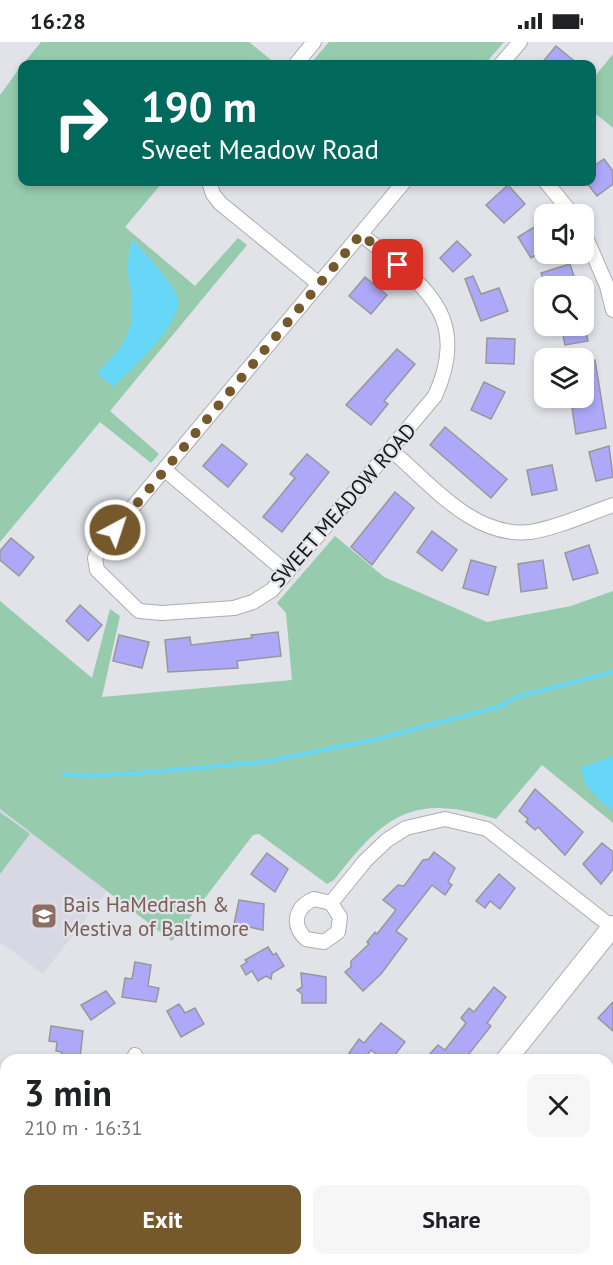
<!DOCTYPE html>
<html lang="en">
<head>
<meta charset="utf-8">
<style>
  body { margin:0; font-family:"PT Sans",sans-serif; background:#f6f6f6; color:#202124; height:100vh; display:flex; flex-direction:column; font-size:22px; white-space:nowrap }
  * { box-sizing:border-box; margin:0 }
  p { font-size:20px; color:#757577 }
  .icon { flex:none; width:33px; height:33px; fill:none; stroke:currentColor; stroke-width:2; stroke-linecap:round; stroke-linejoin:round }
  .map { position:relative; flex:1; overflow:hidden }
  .sheet { position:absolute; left:0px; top:1012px; width:614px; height:212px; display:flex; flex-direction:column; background:#fff; border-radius:18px 18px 0 0; box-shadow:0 3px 9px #0003 }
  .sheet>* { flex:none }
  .guide { position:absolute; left:18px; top:18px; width:578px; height:126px; border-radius:12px; box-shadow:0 3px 9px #0003; background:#00695c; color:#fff; overflow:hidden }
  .tools { position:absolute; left:534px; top:162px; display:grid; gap:12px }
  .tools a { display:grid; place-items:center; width:60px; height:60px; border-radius:12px; background:#fff; box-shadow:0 3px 9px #0003; font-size:30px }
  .pin { position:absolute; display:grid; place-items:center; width:51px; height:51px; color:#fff; margin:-26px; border-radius:12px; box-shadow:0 3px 9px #0006 }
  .me { position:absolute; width:66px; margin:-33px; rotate:40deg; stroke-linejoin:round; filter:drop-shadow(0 0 4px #0008) }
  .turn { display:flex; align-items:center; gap:21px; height:126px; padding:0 24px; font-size:27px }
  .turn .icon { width:78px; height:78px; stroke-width:2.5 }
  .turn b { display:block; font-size:42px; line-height:51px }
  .round { display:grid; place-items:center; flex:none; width:63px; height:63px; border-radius:12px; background:#f6f6f6 }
  .headline { display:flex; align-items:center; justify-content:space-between; height:102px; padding:0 24px }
  h1 { font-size:36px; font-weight:600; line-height:45px }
  .action { display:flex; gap:12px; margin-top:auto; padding:12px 24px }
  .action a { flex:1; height:69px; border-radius:12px; background:#75592c; color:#fff; font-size:24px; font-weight:600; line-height:69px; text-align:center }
  .action a+a { background:#f6f6f6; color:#202124 }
  .status { display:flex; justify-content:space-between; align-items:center; height:42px; padding:0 30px; background:#fff; direction:ltr }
  .status svg { height:16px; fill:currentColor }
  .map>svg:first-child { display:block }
  .built { fill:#d7d8e4 }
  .green { fill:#96cbad }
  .water { fill:#67d7f8 }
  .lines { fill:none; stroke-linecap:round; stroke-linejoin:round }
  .stream { stroke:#67d7f8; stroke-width:4 }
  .building { fill:#ada9f8; stroke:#97979b; stroke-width:1.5 }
  .minor-casing { stroke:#adadb2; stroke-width:16 }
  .secondary-casing { stroke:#adadb2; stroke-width:22 }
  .minor { stroke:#fff; stroke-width:14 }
  .secondary { stroke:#fff; stroke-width:20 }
  .route { stroke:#75592c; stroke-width:10; stroke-dasharray:0 18 }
  .labels { text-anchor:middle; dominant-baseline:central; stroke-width:4.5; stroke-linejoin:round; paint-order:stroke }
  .street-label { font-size:21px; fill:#171719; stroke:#e2e3e8 }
  .education-label { font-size:21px; fill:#785e54; stroke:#e2e3e8; text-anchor:start }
</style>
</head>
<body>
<div class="status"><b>16:28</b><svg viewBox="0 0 49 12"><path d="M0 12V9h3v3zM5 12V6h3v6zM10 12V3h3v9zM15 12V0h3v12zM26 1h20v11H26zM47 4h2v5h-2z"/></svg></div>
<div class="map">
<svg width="613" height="1223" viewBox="0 0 613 1223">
  <rect width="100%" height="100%" fill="#e2e3e8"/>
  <polygon class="built" points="0,767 107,849 43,932 0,900"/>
  <g class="green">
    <polygon points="41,0 249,0 276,22 23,22"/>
    <polygon points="329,0 504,0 485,22 310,22"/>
    <polygon points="613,12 613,86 591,68 591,39"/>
    <polygon points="22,23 22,140 195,140 162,141 125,185 195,244 238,196 247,203 110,369 159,412 151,421 100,380 0,500 0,53"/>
    <path d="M 335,494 L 384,535 L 487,580 L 571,564 L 613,549 L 613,781 L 542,723 L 496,777 C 413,750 384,773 334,838 L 327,842 L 259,792 L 253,793 L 172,899 L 0,767 L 0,559 L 92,636 L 110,567 L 120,574 L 102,655 L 292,638 L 286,571 L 277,561 Z"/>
    <polygon points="0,770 30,792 0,832"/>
  </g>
  <g class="water">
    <path d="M 133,198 C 144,210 175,243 178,257 C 183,281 130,329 113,345 L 97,331 L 121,305 L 132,280 L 132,257 L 127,225 L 131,200 Z"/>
    <path d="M 613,714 L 613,769 C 601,760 579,742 582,725 Z"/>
  </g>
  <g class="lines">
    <polyline class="stream" points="64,732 90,734 149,730 264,720 373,698 501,664 516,655 613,630"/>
  </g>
  <g class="building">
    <polygon points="556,4 578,22 541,22"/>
    <polygon points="604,117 613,129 613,142 597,154 586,140 591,140 591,126"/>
    <polygon points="508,143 525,162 504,181 486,163"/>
    <polygon points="544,179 544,194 542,195 544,208 531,216 518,195"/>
    <polygon points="457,199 471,213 453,230 440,216"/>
    <polygon points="570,222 577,244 546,244 541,231"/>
    <polygon points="473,234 481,252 499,246 508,269 481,279 465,237"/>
    <polygon points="365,235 387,253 371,272 349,254"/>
    <polygon points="561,284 585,284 588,299 565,303"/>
    <polygon points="487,296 515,297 514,322 486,321"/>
    <polygon points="397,307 415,322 384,359 388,362 371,383 346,363"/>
    <polygon points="595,318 606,386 576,392 572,366 584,364 584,320"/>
    <polygon points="484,340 505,350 491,377 471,368"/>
    <polygon points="445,385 507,437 491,456 430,403"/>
    <polygon points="222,402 247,422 228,445 203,424"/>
    <polygon points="609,404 613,435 596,439 589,410"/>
    <polygon points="307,412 329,430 282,490 263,475 295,436 290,432"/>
    <polygon points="552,423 557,448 532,453 527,428"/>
    <polygon points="395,450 414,466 372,523 351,505"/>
    <polygon points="432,489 457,508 442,529 417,510"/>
    <polygon points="11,496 34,515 19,534 0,518 0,509"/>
    <polygon points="589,503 598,531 573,538 565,511"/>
    <polygon points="471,518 496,525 488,553 463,546"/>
    <polygon points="543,518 547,546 521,550 518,522"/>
    <polygon points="80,563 102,583 88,599 66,579"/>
    <polygon points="278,590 281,614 237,619 238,626 168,630 165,598 190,595 191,603 252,596 251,593"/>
    <polygon points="119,593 149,600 142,626 113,619"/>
    <polygon points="535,747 583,790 565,813 538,785 535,788 526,780 528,777 519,769"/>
    <polygon points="602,801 613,810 613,827 601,842 583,822"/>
    <polygon points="434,810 455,826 448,840 452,843 445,853 432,843 396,889 407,897 381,932 363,949 345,930 351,925 351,919 369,902 367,900 375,890 377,892 396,868 383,858 398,843 404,844 423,818 429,817"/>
    <polygon points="267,811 288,827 275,850 251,832"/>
    <polygon points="499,832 515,846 500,867 490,859 485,866 476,859"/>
    <polygon points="239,858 264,862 263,888 234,882"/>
    <polygon points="268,905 273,913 276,911 284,924 272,931 271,937 266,934 258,939 252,929 246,933 241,924 247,920 245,918"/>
    <polygon points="135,920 151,923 148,944 159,946 156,960 122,955 125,936 132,937"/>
    <polygon points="301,931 326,935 326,961 302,961 302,952 297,948 302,945"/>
    <polygon points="494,945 506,955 487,981 491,984 464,1018 436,1018 429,1013 438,1003 445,1008 466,981 461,976 469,966 474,970"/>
    <polygon points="106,949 115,961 91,978 81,963"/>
    <polygon points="613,960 613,989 598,976"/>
    <polygon points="179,962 185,971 195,966 204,982 181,995 167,969"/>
    <polygon points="381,981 405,1000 391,1018 384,1018 371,1008 363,1018 358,1018 349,1011 359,997 364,1001"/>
    <polygon points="51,984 83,989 80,1016 61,1014 62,1010 56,1009 57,1000 49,999"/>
  </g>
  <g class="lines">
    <g class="minor-casing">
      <g id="minor">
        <polyline points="296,22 314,0"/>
        <polyline points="501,22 520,0"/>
        <polyline points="209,140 213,152 220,161 319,242"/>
        <polyline points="546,140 572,172"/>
        <polyline points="584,191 607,244 613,268"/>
        <path d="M 361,192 C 419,241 473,270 435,354 L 272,548 L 253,560 L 234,566 L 162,571 L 139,569 L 97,528 L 95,516 L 102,502 L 404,140"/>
        <path d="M 391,408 C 430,441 473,496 530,490 C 557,486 587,472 613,463"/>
        <polyline points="165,428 286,530"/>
        <path d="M 331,861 L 314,857 C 295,865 291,883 306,897 L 324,900 L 338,890 L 340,875 L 331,861 L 365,819 L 387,798 L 406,786 L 445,777 L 487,787 L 613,886"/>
        <polyline points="134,1018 135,1013"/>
        <polyline points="0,1126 6,1123"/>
        <polyline points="608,1182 613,1188"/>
        <polyline points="168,1223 171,1218"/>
      </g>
    </g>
    <g class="secondary-casing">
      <g id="secondary">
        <polyline points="506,1018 613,884"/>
        <polyline points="384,1223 387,1218"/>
      </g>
    </g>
    <use href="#minor" class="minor"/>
    <use href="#secondary" class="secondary"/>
  </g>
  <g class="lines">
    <polyline class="route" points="115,488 361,192 398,223"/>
  </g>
  <defs>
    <g id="school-square" transform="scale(1.35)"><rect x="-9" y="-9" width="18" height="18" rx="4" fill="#8d6e63" stroke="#e2e3e8"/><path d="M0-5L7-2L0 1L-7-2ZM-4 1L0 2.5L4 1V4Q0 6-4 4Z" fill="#fff"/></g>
  </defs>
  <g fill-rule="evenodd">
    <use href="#school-square" x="44" y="874"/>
  </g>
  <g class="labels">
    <g class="street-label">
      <text transform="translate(343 463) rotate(-49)">SWEET MEADOW ROAD</text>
    </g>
    <g class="education-label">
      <text x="63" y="862">Bais HaMedrash &amp;<tspan x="63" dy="24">Mestiva of Baltimore</tspan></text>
    </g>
  </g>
</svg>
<div class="tools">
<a><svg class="icon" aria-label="sound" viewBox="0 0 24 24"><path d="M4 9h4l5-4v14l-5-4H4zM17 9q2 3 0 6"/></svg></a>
<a><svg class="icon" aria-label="search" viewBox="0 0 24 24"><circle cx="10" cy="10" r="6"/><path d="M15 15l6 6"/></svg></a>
<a><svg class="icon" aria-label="layers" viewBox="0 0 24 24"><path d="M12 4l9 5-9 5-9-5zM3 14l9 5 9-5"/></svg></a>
</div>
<div class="pin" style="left:398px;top:223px;background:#d93025"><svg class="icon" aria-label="arrive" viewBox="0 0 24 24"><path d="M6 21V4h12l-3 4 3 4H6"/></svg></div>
<svg class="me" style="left:115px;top:488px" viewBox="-20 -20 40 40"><circle r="17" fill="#75592c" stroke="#fff" stroke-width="3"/><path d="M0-11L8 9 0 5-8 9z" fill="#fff"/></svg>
<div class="guide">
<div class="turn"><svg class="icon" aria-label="right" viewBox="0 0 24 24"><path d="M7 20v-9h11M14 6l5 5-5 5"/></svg><div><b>190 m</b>Sweet Meadow Road</div></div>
</div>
<section class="sheet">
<div class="headline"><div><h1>3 min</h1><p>210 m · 16:31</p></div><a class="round"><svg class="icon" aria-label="close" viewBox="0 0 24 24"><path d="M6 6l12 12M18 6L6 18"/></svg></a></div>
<div class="action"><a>Exit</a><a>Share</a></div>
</section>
</div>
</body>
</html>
